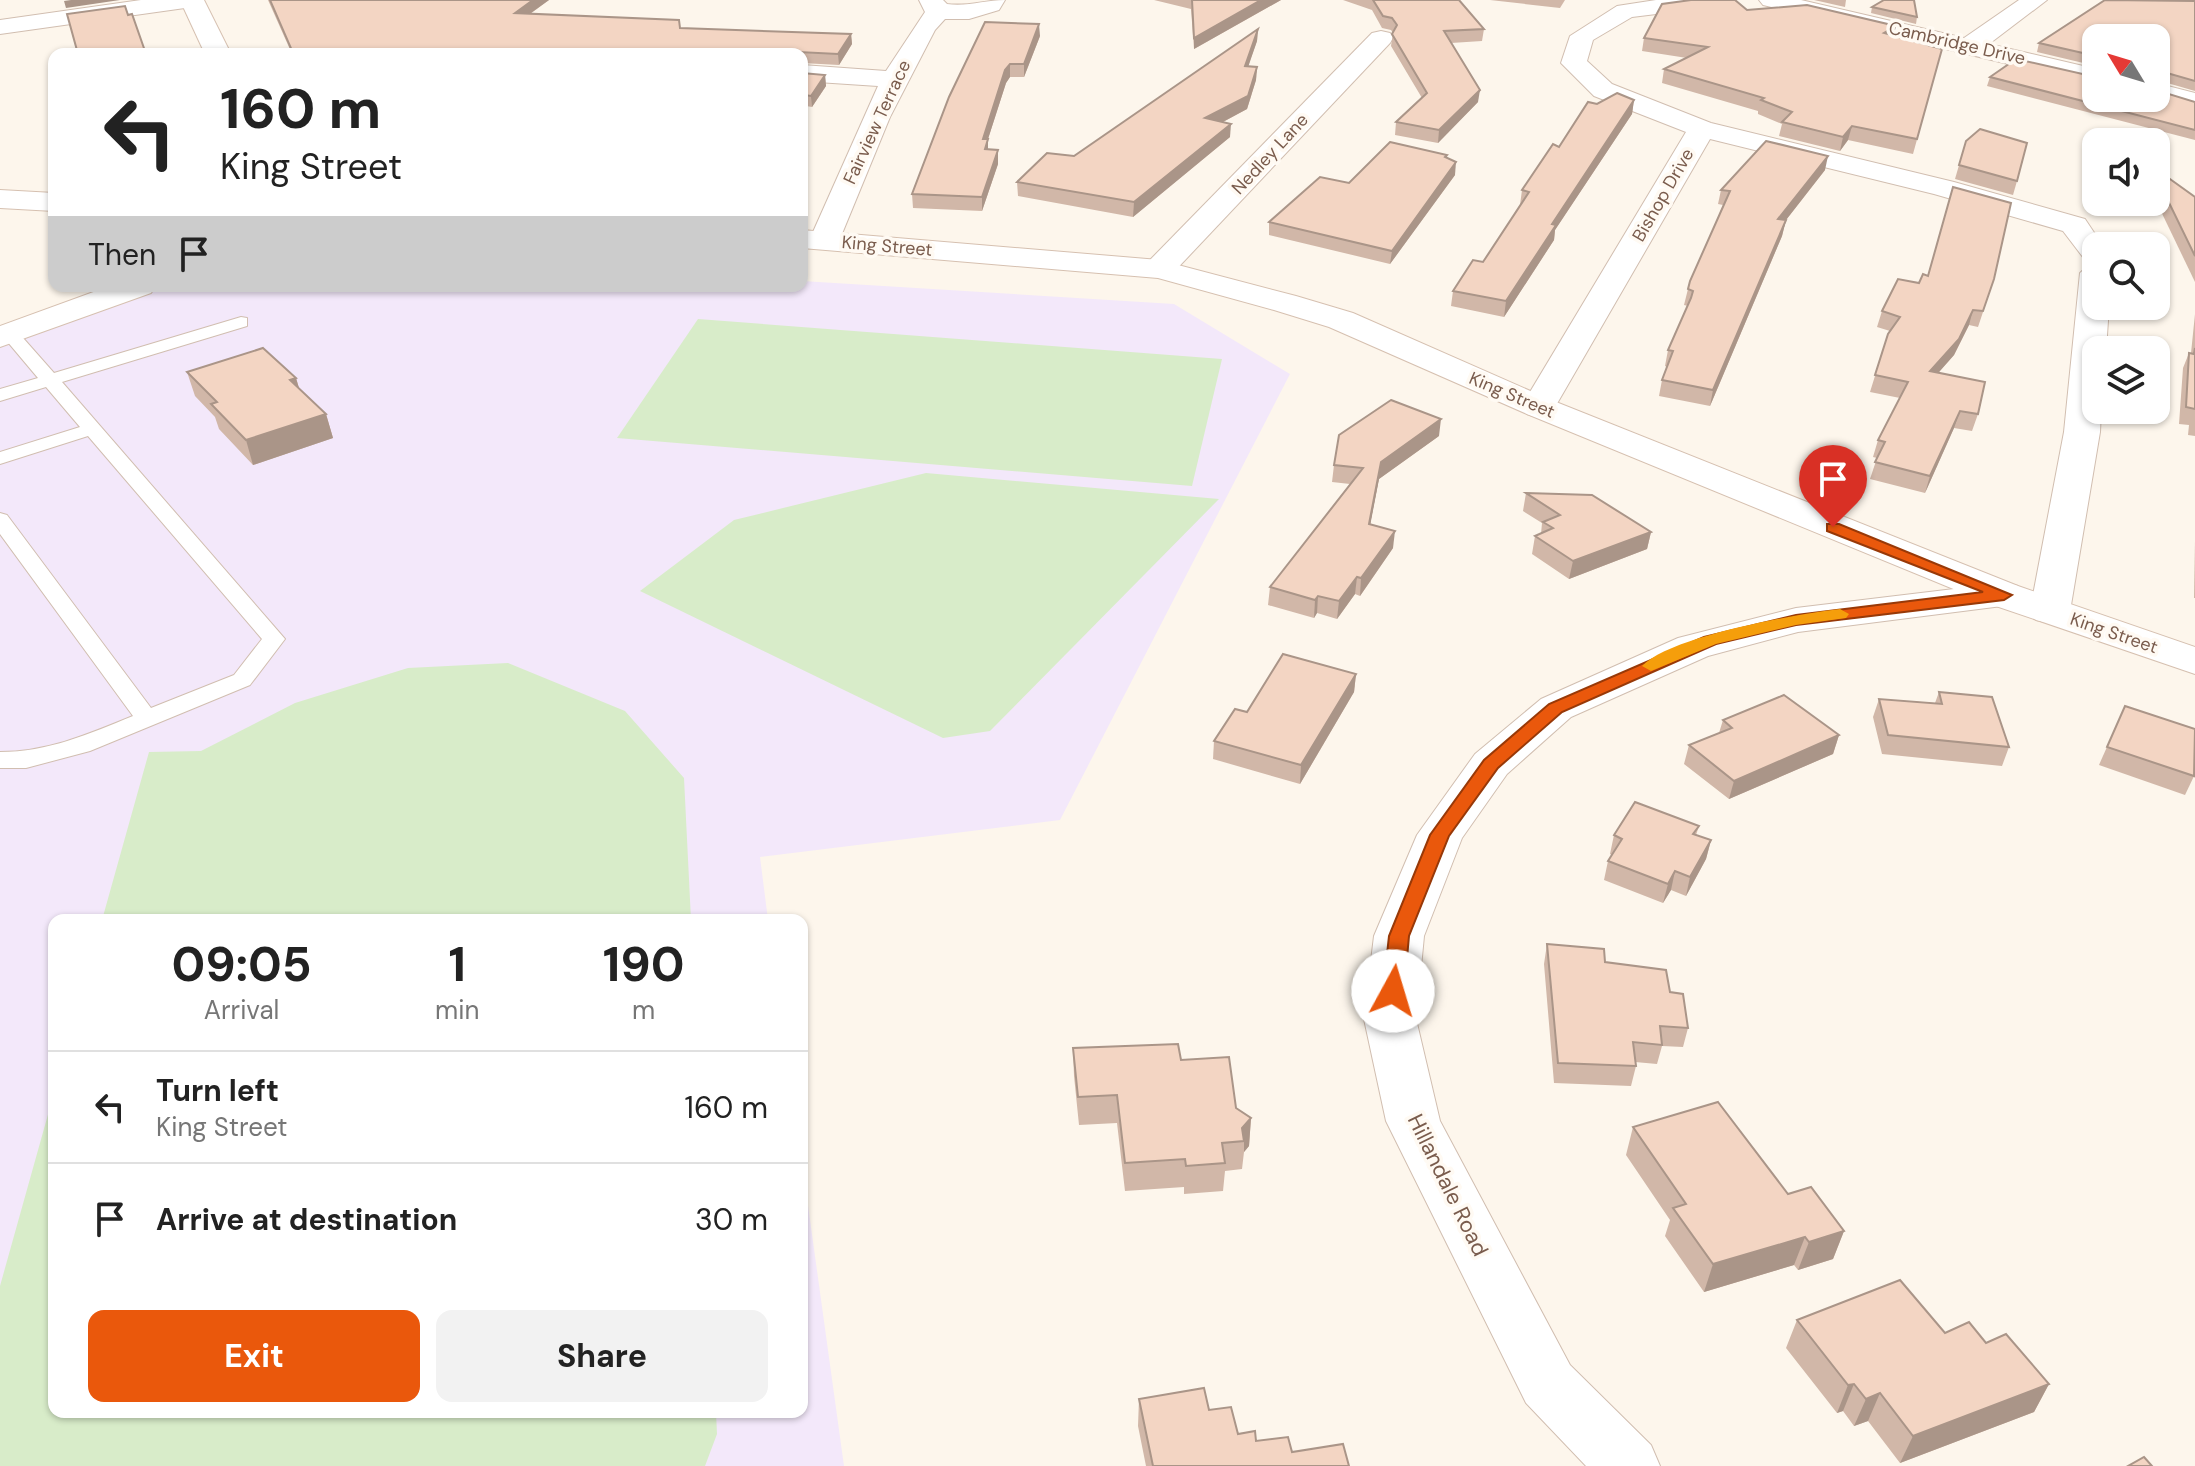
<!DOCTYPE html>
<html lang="en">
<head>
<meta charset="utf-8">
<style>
  body { margin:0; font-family:"DM Sans",sans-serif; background:#f2f2f2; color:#222; height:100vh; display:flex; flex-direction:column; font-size:30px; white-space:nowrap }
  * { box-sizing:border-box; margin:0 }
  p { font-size:26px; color:#767676 }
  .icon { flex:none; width:44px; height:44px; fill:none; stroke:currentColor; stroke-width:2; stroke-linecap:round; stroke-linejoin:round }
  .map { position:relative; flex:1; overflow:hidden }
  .sheet { position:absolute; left:48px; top:914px; width:760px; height:504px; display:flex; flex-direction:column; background:#fff; border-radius:16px; box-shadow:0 2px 6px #0004 }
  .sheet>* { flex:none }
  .hud { position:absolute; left:48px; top:48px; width:760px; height:244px; border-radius:16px; box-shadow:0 2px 6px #0004; background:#fff; color:#222; overflow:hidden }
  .needle { width:52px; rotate:308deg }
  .buttons { position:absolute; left:2082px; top:24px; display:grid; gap:16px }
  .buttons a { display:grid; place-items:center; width:88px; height:88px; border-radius:16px; background:#fff; box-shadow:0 2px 6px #0004; font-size:40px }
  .pin { position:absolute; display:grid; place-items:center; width:68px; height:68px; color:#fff; margin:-82px -34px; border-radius:50% 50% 50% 0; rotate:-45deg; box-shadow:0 0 8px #0007 }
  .pin .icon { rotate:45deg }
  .me { position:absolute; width:88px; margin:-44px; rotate:6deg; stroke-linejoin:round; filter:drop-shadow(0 0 6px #0008) }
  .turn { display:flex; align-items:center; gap:28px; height:168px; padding:0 40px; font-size:36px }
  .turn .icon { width:104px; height:104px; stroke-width:2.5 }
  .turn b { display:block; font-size:56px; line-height:68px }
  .then { display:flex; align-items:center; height:76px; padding:0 40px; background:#0003; gap:16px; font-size:30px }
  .eta { display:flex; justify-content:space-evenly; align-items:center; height:136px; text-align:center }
  .eta b { font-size:48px; font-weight:700; line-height:56px }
  .primary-button { display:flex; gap:16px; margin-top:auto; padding:16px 40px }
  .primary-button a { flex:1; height:92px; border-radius:16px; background:#ea580c; color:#fff; font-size:32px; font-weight:700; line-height:92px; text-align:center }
  .primary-button a+a { background:#f2f2f2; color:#222 }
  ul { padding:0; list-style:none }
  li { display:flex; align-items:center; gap:24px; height:112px; padding:0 40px; border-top:2px solid #e0e0e0 }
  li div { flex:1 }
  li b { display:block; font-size:30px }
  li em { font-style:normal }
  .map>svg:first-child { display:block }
  .education { fill:#f3e8fa }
  .green { fill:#d8ecc9 }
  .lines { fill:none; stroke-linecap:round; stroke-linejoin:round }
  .lane-casing { stroke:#d1beb0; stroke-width:2 }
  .street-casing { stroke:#d1beb0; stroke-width:2 }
  .secondary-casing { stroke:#d6c0b0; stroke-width:2 }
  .lane { fill:#fff; fill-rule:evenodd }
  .street { fill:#fff; fill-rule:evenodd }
  .secondary { fill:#fff; fill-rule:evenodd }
  .wall { fill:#d1b7a8 }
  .shaded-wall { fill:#aa9588 }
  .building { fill:#f3d5c3; stroke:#aa9588; stroke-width:2 }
  .route { fill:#ea580c; stroke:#983908; stroke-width:2 }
  .slow { fill:#f59e0b }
  .labels { text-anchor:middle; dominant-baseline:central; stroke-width:7; stroke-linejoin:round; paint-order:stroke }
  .far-street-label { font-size:18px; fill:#7a5c4d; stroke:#fffaf3 }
  .street-label { font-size:22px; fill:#7a5c4d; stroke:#fffaf3 }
</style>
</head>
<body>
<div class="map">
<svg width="2195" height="1466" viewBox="0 0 2195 1466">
  <rect width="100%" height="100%" fill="#fdf6ec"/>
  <polygon class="education" points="802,281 1174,304 1290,374 1060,820 760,857 768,920 54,920 54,1412 802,1412 802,1162 844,1466 0,1466 0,326 107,286 802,286"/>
  <g class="green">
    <polygon points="698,319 1222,359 1192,486 617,438"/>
    <polygon points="926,473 1219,499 990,731 943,738 640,591 734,520"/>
    <polygon points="508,663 625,711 684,778 691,920 102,920 149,752 201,751 295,703 408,668"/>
    <polygon points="54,1093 54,1412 716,1412 717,1434 705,1466 0,1466 0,1286"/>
  </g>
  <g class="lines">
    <g class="lane-casing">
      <path id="lane" d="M 241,317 L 247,318 L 247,326 L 62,382 L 285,639 L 250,685 L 90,751 L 26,768 L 0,768 L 0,752 C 48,752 89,734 133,716 L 0,534 L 0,513 L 7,515 L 151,708 L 234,675 L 262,639 L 88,436 L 0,464 L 0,452 L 80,427 L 46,387 L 0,401 L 0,389 L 38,378 L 1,334 L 4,330 L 16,330 L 54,373 Z"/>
    </g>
    <g class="street-casing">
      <g id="street">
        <polygon points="141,0 204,0 192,7 0,34 0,20"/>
        <path d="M 919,0 L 943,0 L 947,4 C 967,7 985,0 1005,0 L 999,10 L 969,19 L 945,19 L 935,30 L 890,117 L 839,241 L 835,247 L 813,247 L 809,241 L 878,86 L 802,81 L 802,65 L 886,71 L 925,12 Z"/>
        <polygon points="1656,0 1725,0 1713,7 1632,17 1593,40 1587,61 1612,84 1711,123 1954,182 2085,219 2103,246 2096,246 2096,306 2109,306 2106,350 2096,350 2096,410 2101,410 2100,432 2070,611 2064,620 2050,623 2036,620 2030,611 2064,432 2080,273 2089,265 2063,231 1934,194 1710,139 1551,414 1539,418 1527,414 1521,407 1686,132 1594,96 1561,63 1570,36 1617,6"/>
        <polygon points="1759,0 1801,0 1964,38 2019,0 2047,0 1989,44 2096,69 2096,85 1763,5"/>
        <polygon points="1381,31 1390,33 1393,38 1390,43 1170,276 1148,276 1143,269 1148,262 1372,33"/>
        <polygon points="2156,83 2195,93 2195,109 2152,98 2156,98"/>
        <polygon points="2004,583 2018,586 2024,595 2018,604 1798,632 1708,656 1571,717 1507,774 1462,838 1424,936 1416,1019 1440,1121 1570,1365 1651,1445 1660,1466 1586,1466 1526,1403 1386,1121 1364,1019 1374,936 1417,835 1475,754 1541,699 1678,638 1796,608"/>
      </g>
    </g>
    <g class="secondary-casing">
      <g id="secondary">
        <polygon points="180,0 204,0 231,54 205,54"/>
        <polygon points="0,190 54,193 54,211 0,208"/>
        <polygon points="802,230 1159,260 1296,296 1353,313 1551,400 2018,586 2195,647 2195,674 1990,604 1527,414 1329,327 1274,310 1158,278 802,248"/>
        <polygon points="110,286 156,286 151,293 0,347 0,326"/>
      </g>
    </g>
    <use href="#lane" class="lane"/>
    <use href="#street" class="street"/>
    <use href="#secondary" class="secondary"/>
  </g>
  <g class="wall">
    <polygon points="268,0 549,0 530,14 680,28 851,34 852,44 839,65 802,63 802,54 292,54"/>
    <polygon points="1154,0 1281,0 1194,49 1191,9"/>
    <polygon points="1343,0 1459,0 1484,29 1482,41 1451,43 1478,102 1438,143 1395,135 1396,122 1422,98 1391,46 1393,33 1391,30 1382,28 1372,10"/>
    <polygon points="1490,0 1565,0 1560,8"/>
    <polygon points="1814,0 1846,0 1845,7"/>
    <polygon points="2195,1 2195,91 2157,80 2156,82 2156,38 2096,38 2096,66 2037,52 2039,43"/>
    <polygon points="1872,7 1917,17 1916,24 1871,13"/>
    <polygon points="1747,10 1894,36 1942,49 1913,154 1848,140 1840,151 1779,136 1782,124 1758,114 1758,111 1662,83 1664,69 1687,58 1642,51 1644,38"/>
    <polygon points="1258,29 1257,41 1248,66 1257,67 1256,80 1247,109 1223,122 1230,137 1133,217 1018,196 1017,182 1074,156"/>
    <polygon points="1040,36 1024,77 1010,77 1006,83 988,139 988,149 998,164 982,211 913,208 912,194 949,97"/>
    <polygon points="802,73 825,75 826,86 812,107 806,106"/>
    <polygon points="1990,77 2195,102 2195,140 1987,86"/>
    <polygon points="1634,100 1632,114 1555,230 1554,240 1504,317 1451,306 1453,291 1483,262 1520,205 1522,190 1597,104"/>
    <polygon points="1966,141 2017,181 2013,195 1955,179"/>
    <polygon points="1447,155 1447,158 1455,175 1390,264 1269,235 1269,222 1349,183"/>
    <polygon points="2156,169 2195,197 2195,282 2156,201"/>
    <polygon points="1825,170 1786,220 1782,236 1710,406 1659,396 1662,380 1667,367 1665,366 1668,350 1688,306 1684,305 1688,289 1723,205 1718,204 1721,190"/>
    <polygon points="1928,275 1994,279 1978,327 1969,325 1954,355 1938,373 1978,414 1972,431 1954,428 1925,493 1870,479 1877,458 1873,457 1878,440 1900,398 1870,392 1888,334 1890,331 1877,327 1882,311"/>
    <polygon points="2195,314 2195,436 2188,435 2189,425 2179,424 2183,368 2189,353 2191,353"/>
    <polygon points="187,372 296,378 299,388 326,414 333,438 253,465 219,429 215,417 195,396"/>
    <polygon points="1439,436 1379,479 1370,524 1393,548 1360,596 1355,594 1337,619 1317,613 1314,618 1268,605 1270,587 1350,484 1332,482 1334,465"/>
    <polygon points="1526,493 1651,532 1647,549 1569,579 1532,554 1535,536 1541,534 1542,523 1523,511"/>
    <polygon points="2195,541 2195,598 2194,598"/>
    <polygon points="1356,674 1354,692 1300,784 1213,759 1214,741"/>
    <polygon points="1939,692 2009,747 2002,766 1882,754 1873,717 1879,699 1935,703"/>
    <polygon points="2125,706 2195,774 2185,795 2099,765"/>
    <polygon points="1723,720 1839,735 1833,754 1729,799 1684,764 1689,745 1719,733"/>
    <polygon points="1699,826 1696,835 1711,840 1706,859 1686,896 1671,890 1663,903 1604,880 1608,861 1612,855 1610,854 1614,835"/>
    <polygon points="1547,944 1605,962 1670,992 1688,1028 1683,1047 1662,1046 1657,1064 1635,1062 1636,1066 1631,1086 1554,1083 1544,964"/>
    <polygon points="1073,1048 1181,1060 1236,1108 1251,1118 1249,1146 1244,1152 1242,1169 1225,1171 1223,1191 1184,1194 1184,1187 1125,1191 1117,1123 1079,1125 1074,1076"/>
    <polygon points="1633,1127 1788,1194 1844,1231 1833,1259 1798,1270 1794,1265 1704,1292 1665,1236 1670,1220 1626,1155"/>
    <polygon points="1797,1320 1945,1333 1986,1343 2049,1384 2034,1412 1900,1463 1868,1421 1854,1426 1843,1411 1837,1413 1786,1348"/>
    <polygon points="1139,1399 1209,1410 1238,1434 1256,1441 1292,1452 1349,1466 1146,1466 1138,1426"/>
  </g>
  <g class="shaded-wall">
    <polygon points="71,0 120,0 66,8 64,1"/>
    <polygon points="533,0 549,0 517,23 515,13"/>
    <polygon points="1261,0 1281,0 1194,49 1194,38"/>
    <polygon points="1039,24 1040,36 1024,77 1024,64"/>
    <polygon points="1896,26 1893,39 1884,33"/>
    <polygon points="1258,29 1257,41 1244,79 1245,66"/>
    <polygon points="851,34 852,44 839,65 838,54"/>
    <polygon points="1010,64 1010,77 1006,83 988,139 988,153 984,152 983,139 1005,70"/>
    <polygon points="1257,67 1256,80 1247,109 1204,132 1205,118"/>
    <polygon points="825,75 826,86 812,107 811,96"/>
    <polygon points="1480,90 1478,102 1438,143 1439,130"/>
    <polygon points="805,95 806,106 802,113 802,100"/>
    <polygon points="1634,100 1632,114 1555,230 1554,240 1504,317 1506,301 1552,224"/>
    <polygon points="1231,124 1230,137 1133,217 1134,202"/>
    <polygon points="1852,126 1848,140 1840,151 1843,137"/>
    <polygon points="998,150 998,164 982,211 982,197"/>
    <polygon points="1828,156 1825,170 1775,234 1778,219"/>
    <polygon points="1456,162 1455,175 1390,264 1392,251"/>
    <polygon points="1786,220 1782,236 1710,406 1713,390"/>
    <polygon points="1973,310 1969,325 1954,355 1925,388 1930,371"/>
    <polygon points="296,378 303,402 290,380"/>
    <polygon points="1960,411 1954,428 1925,493 1930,476"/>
    <polygon points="326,414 333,438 253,465 246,440"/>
    <polygon points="1441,419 1439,436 1379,479 1367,542 1369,524 1381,462"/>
    <polygon points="1395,531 1393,548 1360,596 1361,578"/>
    <polygon points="1651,532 1647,549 1569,579 1573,561"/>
    <polygon points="1357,577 1355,594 1337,619 1339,601"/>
    <polygon points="1318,596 1317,613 1314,618 1315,600"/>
    <polygon points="1356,674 1354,692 1300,784 1301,765"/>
    <polygon points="1839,735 1833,754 1729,799 1734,781"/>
    <polygon points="1711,840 1706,859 1686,896 1690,877"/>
    <polygon points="1675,871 1671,890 1663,903 1668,884"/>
    <polygon points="1251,1118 1249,1146 1244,1152 1244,1141 1242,1128"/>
    <polygon points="1844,1231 1833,1259 1798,1270 1809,1242"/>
    <polygon points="1805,1237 1794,1265 1704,1292 1713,1264"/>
    <polygon points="1854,1384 1843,1411 1837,1413 1848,1385"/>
    <polygon points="2049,1384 2034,1412 1900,1463 1913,1436"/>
    <polygon points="1880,1393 1868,1421 1854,1426 1866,1399"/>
  </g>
  <g class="building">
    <polygon points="270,0 533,0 515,13 679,20 680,28 851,34 838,54 799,52 799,54 308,54 307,51 293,53"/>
    <polygon points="1192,0 1261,0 1194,38"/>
    <polygon points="1373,0 1459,0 1484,29 1444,31 1480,90 1439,130 1396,122 1427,93 1392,34 1397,25 1392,18 1383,16"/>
    <polygon points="1691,0 1735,0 1747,10 1807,5 1896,26 1884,33 1942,49 1917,139 1852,126 1843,137 1782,122 1792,112 1761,100 1764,98 1664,69 1708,47 1644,38 1662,4"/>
    <polygon points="1884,0 1914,0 1917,17 1872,7"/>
    <polygon points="2105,0 2195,1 2195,81 2160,71 2156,80 2156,38 2096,38 2096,56 2039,43"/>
    <polygon points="125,6 128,15 132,14 146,54 78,54 67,14"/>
    <polygon points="985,22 1039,24 1024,64 1010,64 1005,70 983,139 988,139 985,149 998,150 982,197 912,194 949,97"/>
    <polygon points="1258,29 1245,66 1257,67 1248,96 1205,118 1231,124 1134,202 1017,182 1047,153 1074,156"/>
    <polygon points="2016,59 2096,77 2096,98 2156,98 2156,90 2195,102 2195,130 1990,77"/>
    <polygon points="802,73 825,75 811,96 805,95 802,100"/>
    <polygon points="1617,93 1634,100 1552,224 1556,225 1506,301 1453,291 1473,260 1483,262 1529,192 1522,190 1553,144 1559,147 1588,102 1597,104"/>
    <polygon points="1980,129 2027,143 2017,181 1959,165 1966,141"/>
    <polygon points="1766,141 1828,156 1778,219 1786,220 1713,390 1662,380 1673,351 1668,350 1691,298 1693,291 1688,289 1690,281 1730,191 1721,190"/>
    <polygon points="1390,142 1447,155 1445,157 1456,162 1392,251 1269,222 1320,177 1349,183"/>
    <polygon points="2156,169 2195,197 2195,256 2156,176"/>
    <polygon points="1953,187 2011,203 1994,279 1983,311 1973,310 1959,339 1930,371 1985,382 1978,414 1960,411 1930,476 1875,462 1885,442 1878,440 1908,382 1875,375 1888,334 1900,317 1882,311 1898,279 1919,283 1923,274 1928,276"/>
    <polygon points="263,348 296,378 290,380 326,414 246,440 211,404 217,402 187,372"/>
    <polygon points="2195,348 2195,409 2186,407 2189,353 2194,354"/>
    <polygon points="1391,400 1441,419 1381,462 1369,524 1395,531 1361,578 1357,577 1339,601 1318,596 1315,600 1270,587 1363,468 1334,465 1339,435"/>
    <polygon points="1526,493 1592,495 1651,532 1573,561 1535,536 1553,528 1543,522 1560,515"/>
    <polygon points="1283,654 1356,674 1301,765 1214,741 1235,709 1247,712"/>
    <polygon points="1939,692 1992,697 2009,747 1888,735 1879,699 1942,704"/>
    <polygon points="1784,695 1839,735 1734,781 1689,745 1732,728 1723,720"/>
    <polygon points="2125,706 2195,729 2194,776 2107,747"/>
    <polygon points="1635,802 1699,826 1693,834 1711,840 1690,877 1675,871 1668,884 1608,861 1622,839 1614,835"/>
    <polygon points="1547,944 1604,949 1605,962 1666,970 1670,992 1683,994 1688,1028 1660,1026 1662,1045 1633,1042 1636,1066 1558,1063"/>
    <polygon points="1178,1044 1181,1060 1229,1057 1236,1108 1251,1118 1242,1128 1244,1141 1222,1143 1225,1163 1186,1166 1185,1159 1125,1163 1117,1095 1078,1097 1073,1048"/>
    <polygon points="1718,1102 1788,1194 1811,1187 1844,1231 1809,1242 1805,1237 1713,1264 1673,1208 1686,1204 1633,1127"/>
    <polygon points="1900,1280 1945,1333 1969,1322 1986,1343 2006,1334 2049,1384 1913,1436 1880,1393 1866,1399 1854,1384 1848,1385 1797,1320"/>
    <polygon points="1204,1388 1209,1410 1231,1407 1238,1434 1255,1431 1256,1441 1288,1437 1292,1452 1343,1444 1349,1466 1153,1466 1139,1399"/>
    <polygon points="2144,1457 2152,1466 2128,1466"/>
  </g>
  <polygon class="route" points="1827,524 1839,524 2012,595 2004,600 1796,625 1716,644 1562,712 1498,768 1449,836 1409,936 1404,991 1401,997 1386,997 1383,991 1389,936 1430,835 1484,760 1549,704 1704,637 1796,615 1983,592 1827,531"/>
  <path class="slow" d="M 1840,609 L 1849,614 L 1846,618 L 1796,625 L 1716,644 L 1651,671 L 1642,666 C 1671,636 1797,614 1840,609 Z"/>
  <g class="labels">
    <g class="far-street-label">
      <text transform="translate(1957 43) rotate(13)">Cambridge Drive</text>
      <text transform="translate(877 122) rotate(-65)">Fairview Terrace</text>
      <text transform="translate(1270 154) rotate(-47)">Nedley Lane</text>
      <text transform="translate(1663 195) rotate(-60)">Bishop Drive</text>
      <text transform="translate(887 246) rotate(5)">King Street</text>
      <text transform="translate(1512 395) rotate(23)">King Street</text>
      <text transform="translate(2114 633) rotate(19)">King Street</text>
    </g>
    <g class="street-label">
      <text transform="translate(1448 1185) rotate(64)">Hillandale Road</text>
    </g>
  </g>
</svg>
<div class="buttons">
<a><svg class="needle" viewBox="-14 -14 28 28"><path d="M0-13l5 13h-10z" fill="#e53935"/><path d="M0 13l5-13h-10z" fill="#767676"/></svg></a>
<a><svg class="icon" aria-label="sound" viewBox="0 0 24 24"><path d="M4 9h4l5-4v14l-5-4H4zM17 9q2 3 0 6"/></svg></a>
<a><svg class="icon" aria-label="search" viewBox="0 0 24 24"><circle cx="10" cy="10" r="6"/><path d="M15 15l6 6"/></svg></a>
<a><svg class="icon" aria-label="layers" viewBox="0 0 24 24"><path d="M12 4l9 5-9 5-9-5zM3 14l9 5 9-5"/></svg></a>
</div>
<div class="pin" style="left:1833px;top:527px;background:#d93025"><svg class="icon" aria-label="arrive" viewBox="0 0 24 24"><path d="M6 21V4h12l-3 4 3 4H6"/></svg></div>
<svg class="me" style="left:1393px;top:991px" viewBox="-20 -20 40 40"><circle r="19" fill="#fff"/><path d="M0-13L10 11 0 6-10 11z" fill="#ea580c"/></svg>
<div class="hud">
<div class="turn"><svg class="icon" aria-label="left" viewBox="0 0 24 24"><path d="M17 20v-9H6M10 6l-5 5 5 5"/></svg><div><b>160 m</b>King Street</div></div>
<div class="then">Then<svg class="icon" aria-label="arrive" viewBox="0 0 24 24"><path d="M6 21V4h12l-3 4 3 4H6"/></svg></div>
</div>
<section class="sheet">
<div class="eta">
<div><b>09:05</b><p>Arrival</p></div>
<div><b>1</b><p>min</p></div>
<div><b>190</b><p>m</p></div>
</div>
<ul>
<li><svg class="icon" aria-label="left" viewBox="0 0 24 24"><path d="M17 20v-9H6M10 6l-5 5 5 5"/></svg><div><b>Turn left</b><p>King Street</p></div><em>160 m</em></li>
<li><svg class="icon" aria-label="arrive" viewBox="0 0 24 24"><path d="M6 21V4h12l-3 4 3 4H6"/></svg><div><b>Arrive at destination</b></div><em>30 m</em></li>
</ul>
<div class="primary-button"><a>Exit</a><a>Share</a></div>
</section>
</div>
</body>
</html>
